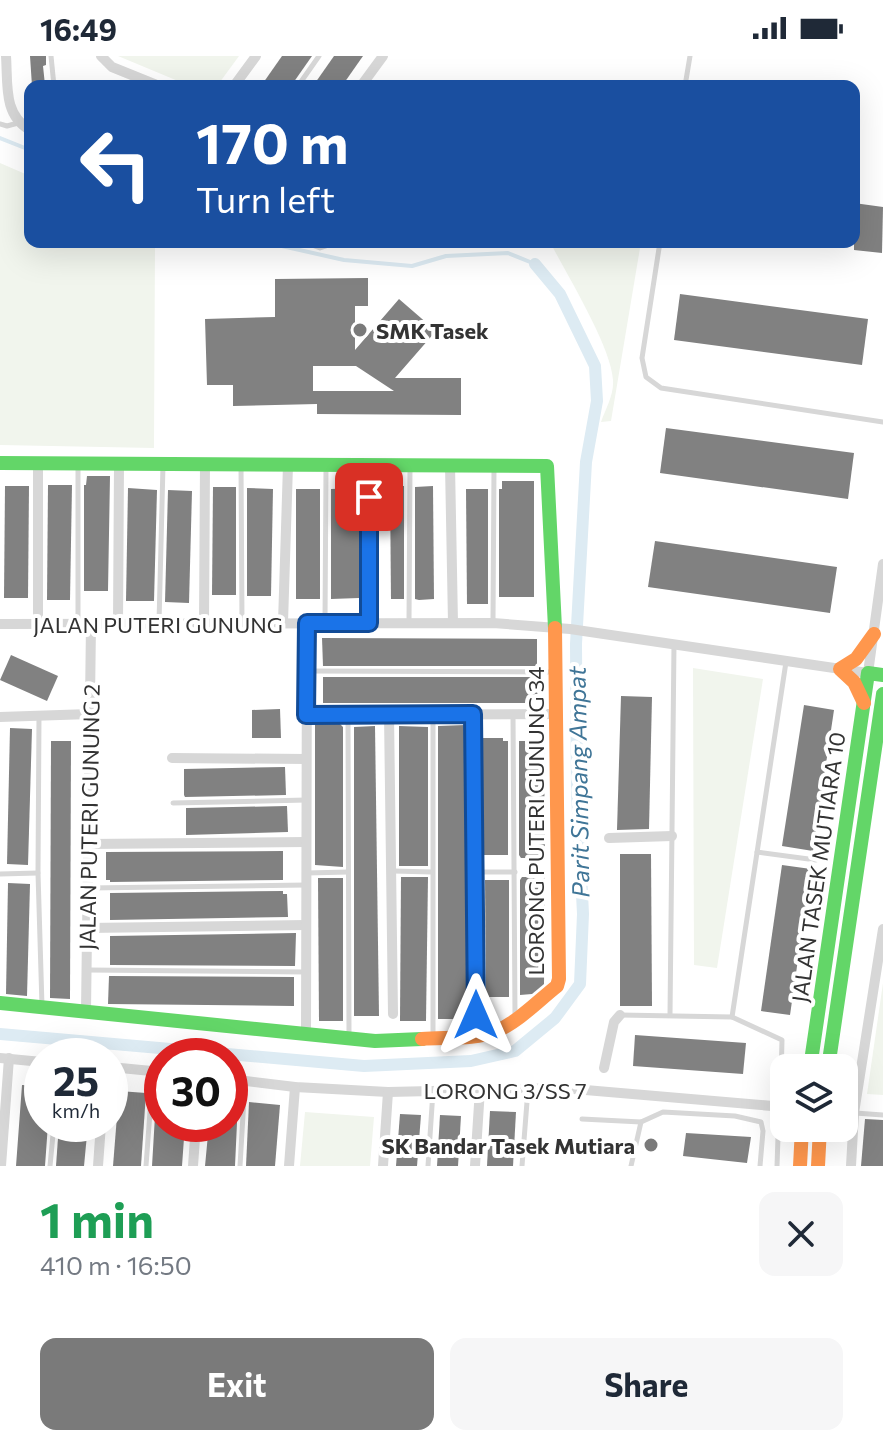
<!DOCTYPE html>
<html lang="en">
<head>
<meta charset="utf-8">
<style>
  body { margin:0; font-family:Commissioner,sans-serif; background:#f6f6f7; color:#1f2937; height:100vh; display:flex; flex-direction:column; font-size:30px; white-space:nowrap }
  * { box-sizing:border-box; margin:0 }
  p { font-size:26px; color:#747a83 }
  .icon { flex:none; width:44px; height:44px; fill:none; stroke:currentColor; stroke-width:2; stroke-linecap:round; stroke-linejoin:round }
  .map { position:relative; height:1110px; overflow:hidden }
  .details { display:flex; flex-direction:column; background:#fff; flex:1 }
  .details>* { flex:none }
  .hud { position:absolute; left:24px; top:24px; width:836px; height:168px; border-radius:16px; box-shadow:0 8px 32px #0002; background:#1a4fa0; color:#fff; overflow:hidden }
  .controls { position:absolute; left:770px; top:998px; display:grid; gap:16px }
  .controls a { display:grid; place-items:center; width:88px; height:88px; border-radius:16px; background:#fff; box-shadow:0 8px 32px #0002; font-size:40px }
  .speed { position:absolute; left:24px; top:982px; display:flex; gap:16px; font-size:40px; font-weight:700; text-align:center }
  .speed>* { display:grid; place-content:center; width:104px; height:104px; border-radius:50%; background:#fff; box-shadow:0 8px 32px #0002; line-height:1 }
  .speed small { font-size:20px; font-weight:400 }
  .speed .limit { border:12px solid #d22; background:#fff; color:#111 }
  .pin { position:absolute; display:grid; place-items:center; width:68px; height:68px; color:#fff; margin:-34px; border-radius:16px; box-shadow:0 4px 12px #0006 }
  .me { position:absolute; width:88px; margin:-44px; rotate:0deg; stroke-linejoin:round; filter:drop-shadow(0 0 6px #0008) }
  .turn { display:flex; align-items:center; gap:28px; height:168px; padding:0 40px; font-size:36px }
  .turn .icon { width:104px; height:104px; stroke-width:2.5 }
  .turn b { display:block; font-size:56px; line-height:68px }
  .round { display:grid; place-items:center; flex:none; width:84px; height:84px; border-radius:16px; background:#f6f6f7 }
  .head { display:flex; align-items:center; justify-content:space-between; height:136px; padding:0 40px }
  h1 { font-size:48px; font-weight:700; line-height:60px; color:#1e9e55 }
  .button { display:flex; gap:16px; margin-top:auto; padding:16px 40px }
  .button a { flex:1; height:92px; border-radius:16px; background:#7a7a7a; color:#fff; font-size:32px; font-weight:700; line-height:92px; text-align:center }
  .button a+a { background:#f6f6f7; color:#1f2937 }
  .status { display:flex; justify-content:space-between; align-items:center; height:56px; padding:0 40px; background:#fff; direction:ltr }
  .status svg { height:22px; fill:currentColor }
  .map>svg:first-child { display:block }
  .green { fill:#f1f5ed }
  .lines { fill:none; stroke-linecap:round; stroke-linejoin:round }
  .stream { stroke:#ddebf3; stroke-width:4 }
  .canal { stroke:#ddebf3; stroke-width:12 }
  .building { fill:#818181; fill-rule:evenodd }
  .lane { stroke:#d7d7d7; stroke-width:5 }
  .street { stroke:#d7d7d7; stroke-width:10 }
  .fast { stroke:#63d668; stroke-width:14 }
  .slow { stroke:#ff974d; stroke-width:14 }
  .route-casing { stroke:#114b97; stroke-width:20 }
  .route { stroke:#1a73e8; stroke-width:14 }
  .poi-dot { fill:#7a7a7a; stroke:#fff; stroke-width:3 }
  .labels { text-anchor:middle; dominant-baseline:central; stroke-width:8; stroke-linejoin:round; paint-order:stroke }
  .poi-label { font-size:22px; font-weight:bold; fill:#333; stroke:#fff; text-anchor:start }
  .street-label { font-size:22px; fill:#333; stroke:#fff }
  .water-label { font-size:24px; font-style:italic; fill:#3f7597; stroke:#fff }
</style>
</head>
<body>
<div class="status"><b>16:49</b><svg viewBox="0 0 49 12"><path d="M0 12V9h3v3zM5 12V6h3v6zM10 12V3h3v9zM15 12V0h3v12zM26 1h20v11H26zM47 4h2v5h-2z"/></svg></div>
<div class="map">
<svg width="883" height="1110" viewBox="0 0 883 1110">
  <rect width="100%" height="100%" fill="#fff"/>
  <g class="green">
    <polygon points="118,0 239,0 217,30 190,30"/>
    <polygon points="0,107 30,120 30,186 155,186 154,392 0,389"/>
    <path d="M 550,186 L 641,186 L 611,365 L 601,366 C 606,352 614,339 613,324 C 611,290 567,219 550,186 Z"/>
    <polygon points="693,612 763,623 717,912 694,909"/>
    <polygon points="883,927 883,1039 867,1038"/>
    <polygon points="305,1056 374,1061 370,1110 300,1110"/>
  </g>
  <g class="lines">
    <g class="stream">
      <polyline points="0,82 30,94"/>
      <polyline points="264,186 344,204 412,210 446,200 508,197 535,208"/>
    </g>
    <polyline class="canal" points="0,978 364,1010 471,1005 515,995 555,962 580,928 583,858 577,737 576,588 586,406 597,345 595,310 560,238 535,208"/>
  </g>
  <g class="building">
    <polygon points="30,0 46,0 46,9 43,10 45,29 32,30"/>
    <polygon points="282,0 312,0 291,30 261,30"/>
    <polygon points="334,0 363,0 342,30 313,30"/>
    <polygon points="854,147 883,151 882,197 854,194"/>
    <path d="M 368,222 L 368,250 L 355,250 L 355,294 L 399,243 L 436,275 L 395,322 L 461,322 L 461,359 L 317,358 L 317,348 L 233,350 L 233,329 L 207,329 L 205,263 L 275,261 L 275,223 ZM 313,310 L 356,310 L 394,335 L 313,335 Z"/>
    <polygon points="680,238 868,263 862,309 674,284"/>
    <polygon points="666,372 854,397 848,443 660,417"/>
    <polygon points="87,420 110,420 108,535 84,535 84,429 86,429"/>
    <polygon points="502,425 534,425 534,541 499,541 499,433 502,433"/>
    <polygon points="48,429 72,429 70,544 47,544"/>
    <polygon points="5,430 29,430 28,542 4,542"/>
    <polygon points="390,430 404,430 404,543 391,543"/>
    <polygon points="433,430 434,543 419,544 415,543 415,431"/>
    <polygon points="213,431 236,431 236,539 212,539"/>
    <polygon points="128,432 157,434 154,545 126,545"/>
    <polygon points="247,432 273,433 271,540 247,540"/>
    <polygon points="359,432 359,542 331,543 331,433"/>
    <rect x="296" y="433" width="24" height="110"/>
    <polygon points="466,433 488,433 488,548 467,548"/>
    <polygon points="168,434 192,435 189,547 165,546"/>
    <polygon points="655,485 837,511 830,557 648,531"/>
    <polygon points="322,582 537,583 537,610 323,610"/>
    <polygon points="11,599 58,620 47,645 0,624"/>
    <polygon points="323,621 537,621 538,647 323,647"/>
    <polygon points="621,640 652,641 649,773 617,774"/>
    <polygon points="804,649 834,654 813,795 782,790"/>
    <polygon points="280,653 281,682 252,682 252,654"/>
    <polygon points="315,668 340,668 343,671 343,811 315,809"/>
    <polygon points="465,669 467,963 438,963 438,670"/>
    <polygon points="375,670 379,960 354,960 354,671"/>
    <polygon points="399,670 428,671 428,810 399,810"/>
    <polygon points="10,672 32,673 28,809 7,808"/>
    <polygon points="481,682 503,682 503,685 508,685 508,799 482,799"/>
    <polygon points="51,685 71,685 70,943 50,942"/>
    <polygon points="519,685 544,685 545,802 521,802 519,799"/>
    <polygon points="285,711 286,739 185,741 184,739 184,713"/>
    <polygon points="287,750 288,776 186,779 186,752"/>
    <polygon points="283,795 283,824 110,826 110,824 106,824 106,796"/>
    <polygon points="620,798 651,798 652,950 620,950"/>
    <polygon points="782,809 811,813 790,959 761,955"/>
    <polygon points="401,821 428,821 426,965 400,965"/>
    <polygon points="522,821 545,821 544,928 532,938 520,939 520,824"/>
    <polygon points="318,822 343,822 343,965 319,965"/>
    <polygon points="485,824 509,824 509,941 486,941"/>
    <polygon points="8,827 30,828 27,940 6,938"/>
    <polygon points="283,835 283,838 287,838 288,861 110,864 110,837"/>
    <polygon points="296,877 295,910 110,909 110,880"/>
    <polygon points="109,920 294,921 294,950 108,948"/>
    <polygon points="635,979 746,987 743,1018 633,1010"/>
    <polygon points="22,1029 42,1030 42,1068 48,1068 45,1110 16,1110"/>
    <polygon points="119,1035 146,1037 141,1110 113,1110"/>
    <polygon points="156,1043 162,1044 162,1068 185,1068 182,1110 152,1110"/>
    <polygon points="230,1045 238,1045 235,1110 205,1110 209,1068 230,1068"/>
    <polygon points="249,1046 280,1049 275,1110 246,1110"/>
    <polygon points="490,1055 516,1056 513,1110 487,1110"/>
    <polygon points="400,1058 421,1059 417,1110 396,1110"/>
    <polygon points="440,1059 461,1060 458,1110 437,1110"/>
    <polygon points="865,1063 883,1064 883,1110 861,1110"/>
    <polygon points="59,1068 88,1068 84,1110 56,1110"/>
    <polygon points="686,1077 751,1081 747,1107 683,1100"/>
  </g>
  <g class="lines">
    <g class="lane">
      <polyline points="51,0 54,30"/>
      <polyline points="298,30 319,0"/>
      <polyline points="685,30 690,0"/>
      <polyline points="0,68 7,70 18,67"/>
      <polyline points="304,186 320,192 326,190 328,186"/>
      <polyline points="660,186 642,302 646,321 661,332 883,366"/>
      <polyline points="78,409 78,567"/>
      <polyline points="241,409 242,566"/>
      <polyline points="325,566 326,412"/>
      <polyline points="409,566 410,412"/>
      <polyline points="493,566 494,412"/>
      <polyline points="159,567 163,409"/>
      <polyline points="307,615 556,616"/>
      <polyline points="513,658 515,959"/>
      <polyline points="433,659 433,981"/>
      <polyline points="39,660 38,817 42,950"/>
      <polyline points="348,661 349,979"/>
      <polyline points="173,747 306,744"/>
      <polyline points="757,796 816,804"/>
      <polyline points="393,815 432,816"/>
      <polyline points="476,816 515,816"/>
      <polyline points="307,817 348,816"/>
      <polyline points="0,818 38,817"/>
      <polyline points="89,832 306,829"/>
      <polyline points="88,914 306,916"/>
      <polyline points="620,959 732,961 782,984 781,1025"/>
      <polyline points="670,959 674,588"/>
      <polyline points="732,961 786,606"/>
      <polyline points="855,1057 883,1059"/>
      <polyline points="582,1063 641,1066"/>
      <polyline points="50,1110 54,1068"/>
      <polyline points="146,1110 153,1015"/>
      <polyline points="240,1110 245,1025"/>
      <polyline points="428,1110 433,1035"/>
      <polyline points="522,1110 528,1033"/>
      <polyline points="631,1110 641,1066 663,1056 735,1060 761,1066 763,1075 760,1110"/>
      <polyline points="777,1110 779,1052"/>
    </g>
    <g class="street">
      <path d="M 6,0 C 8,28 3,59 30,74"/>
      <polyline points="101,0 112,11 159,30"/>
      <polyline points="234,30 256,0"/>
      <polyline points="361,30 383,0"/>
      <polyline points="38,407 38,568"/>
      <polyline points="450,409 453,567"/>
      <polyline points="283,567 288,409"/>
      <polyline points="369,567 369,409"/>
      <polyline points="0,568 493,567 570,573 868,617 883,508"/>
      <polyline points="118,568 119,408"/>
      <polyline points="204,568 205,408"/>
      <polyline points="389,658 393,958"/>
      <polyline points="473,658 476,959"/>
      <polyline points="306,659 556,658"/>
      <polyline points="0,661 90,658"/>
      <polyline points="172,702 306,703"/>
      <polyline points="609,782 672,780"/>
      <polyline points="88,788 306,786"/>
      <polyline points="87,872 306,869"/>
      <polyline points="86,955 91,568"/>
      <polyline points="306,978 307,567"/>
      <polyline points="0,1002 42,1006"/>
      <polyline points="110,1011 162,1016"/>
      <polyline points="604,1012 614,966 620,959"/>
      <polyline points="230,1023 295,1031 388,1036 562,1032 784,1051"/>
      <polyline points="1,1110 9,1002"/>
      <polyline points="98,1110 101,1068"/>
      <polyline points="193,1110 196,1068"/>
      <polyline points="289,1110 295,1031"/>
      <polyline points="383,1110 388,1036"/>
      <polyline points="475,1110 480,1033"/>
      <polyline points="851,1110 854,1057 883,873"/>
    </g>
    <g class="fast">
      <polyline points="0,407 547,410 555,572"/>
      <polyline points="0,947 375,985 422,983"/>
      <polyline points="810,1012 868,617 883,619"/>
      <polyline points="828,1012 883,638"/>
    </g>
    <g class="slow">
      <polyline points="864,647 854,626 840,613 856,603 874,578"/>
      <path d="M 422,983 C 446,981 474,984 497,975 C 519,965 538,945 557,930 L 559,923 L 555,572"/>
      <polyline points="800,1110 802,1072"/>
      <polyline points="818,1110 820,1072"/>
    </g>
  </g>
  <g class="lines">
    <g class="route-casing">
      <polyline id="route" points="369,441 369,567 307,567 306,659 473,658 476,959"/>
    </g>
    <use href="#route" class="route"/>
  </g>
  <g class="poi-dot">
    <circle cx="360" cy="274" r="8"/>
    <circle cx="651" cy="1089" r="8"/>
  </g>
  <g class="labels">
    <g class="poi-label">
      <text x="376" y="274">SMK Tasek</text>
      <text x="635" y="1089" text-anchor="end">SK Bandar Tasek Mutiara</text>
    </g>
    <g class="street-label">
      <text x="158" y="568">JALAN PUTERI GUNUNG</text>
      <text transform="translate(89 761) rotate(-89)">JALAN PUTERI GUNUNG 2</text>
      <text transform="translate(535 765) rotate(-90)">LORONG PUTERI GUNUNG 34</text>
      <text transform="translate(818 811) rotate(-82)">JALAN TASEK MUTIARA 10</text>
      <text x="505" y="1034">LORONG 3/SS 7</text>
    </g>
    <g class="water-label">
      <text transform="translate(578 726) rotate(-91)">Parit Simpang Ampat</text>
    </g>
  </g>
</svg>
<div class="controls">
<a><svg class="icon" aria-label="layers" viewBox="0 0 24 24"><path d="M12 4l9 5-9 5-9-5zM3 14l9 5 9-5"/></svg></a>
</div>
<div class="speed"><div>25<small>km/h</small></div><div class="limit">30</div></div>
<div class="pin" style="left:369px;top:441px;background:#d93025"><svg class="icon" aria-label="arrive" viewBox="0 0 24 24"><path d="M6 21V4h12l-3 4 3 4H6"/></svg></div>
<svg class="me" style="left:476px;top:959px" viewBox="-20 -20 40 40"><path d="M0-17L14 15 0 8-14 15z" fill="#1a73e8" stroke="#fff" stroke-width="4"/></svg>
<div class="hud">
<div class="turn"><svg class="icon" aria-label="left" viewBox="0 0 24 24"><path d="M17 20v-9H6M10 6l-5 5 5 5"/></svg><div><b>170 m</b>Turn left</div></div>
</div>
</div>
<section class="details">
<div class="head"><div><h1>1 min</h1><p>410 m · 16:50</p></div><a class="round"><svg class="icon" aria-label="close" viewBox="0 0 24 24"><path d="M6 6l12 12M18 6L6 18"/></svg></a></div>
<div class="button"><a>Exit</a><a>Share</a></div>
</section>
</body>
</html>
